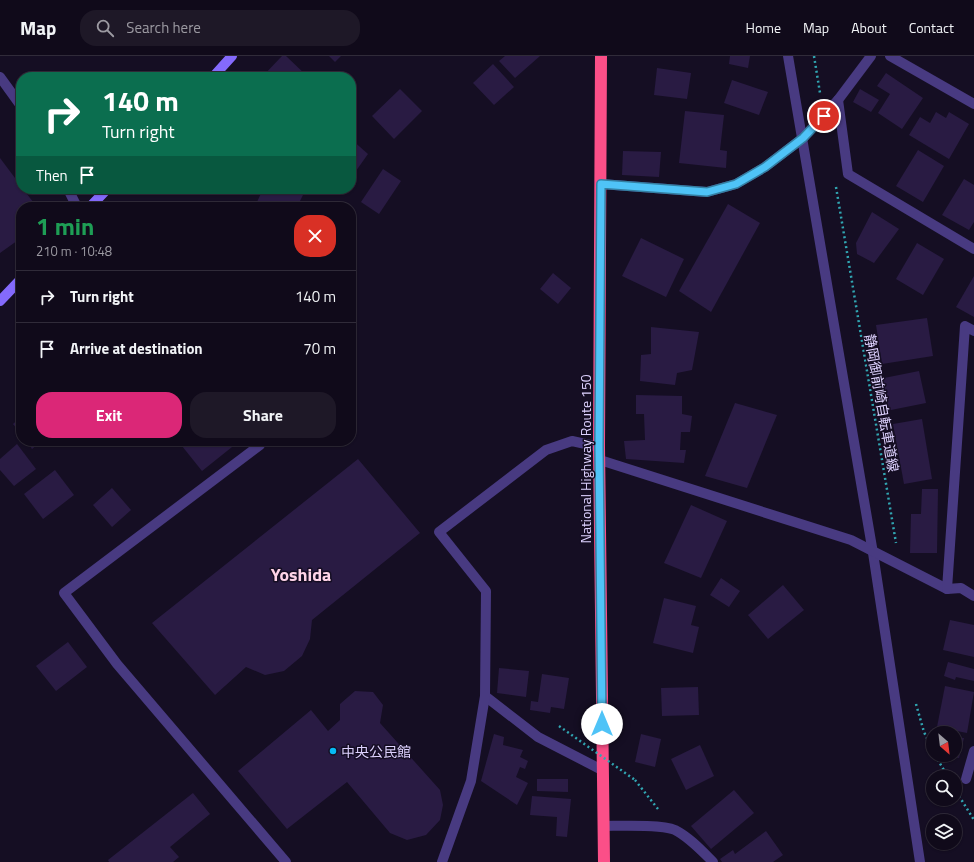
<!DOCTYPE html>
<html lang="en">
<head>
<meta charset="utf-8">
<style>
  body { margin:0; font-family:"Titillium Web","Noto Sans JP",sans-serif; background:#1e1827; color:#f1f3f6; height:100vh; display:flex; flex-direction:column; font-size:15px; white-space:nowrap }
  * { box-sizing:border-box; margin:0 }
  p { font-size:13px; color:#9c9aa2 }
  .icon { flex:none; width:22px; height:22px; fill:none; stroke:currentColor; stroke-width:2; stroke-linecap:round; stroke-linejoin:round }
  .map { position:relative; flex:1; overflow:hidden }
  .drawer { position:absolute; left:16px; top:146px; width:340px; height:244px; display:flex; flex-direction:column; background:#100a1a; border-radius:16px; box-shadow:0 1px 3px #0004,0 0 0 1px #302b39 }
  .drawer>* { flex:none }
  .hud { position:absolute; left:16px; top:16px; width:340px; height:122px; border-radius:16px; box-shadow:0 1px 3px #0004,0 0 0 1px #302b39; background:#0b6e4f; color:#fff; overflow:hidden }
  .needle { width:26px; rotate:152deg }
  .controls { position:absolute; left:926px; top:670px; display:grid; gap:8px }
  .controls a { display:grid; place-items:center; width:36px; height:36px; border-radius:50%; background:#100a1a; box-shadow:0 1px 3px #0004,0 0 0 1px #302b39; font-size:20px }
  .pin { position:absolute; display:grid; place-items:center; width:34px; height:34px; color:#fff; margin:-17px; border:2px solid #fff; border-radius:50%; box-shadow:0 1px 4px #0007 }
  .me { position:absolute; width:44px; margin:-22px; rotate:0deg; stroke-linejoin:round; filter:drop-shadow(0 0 3px #0008) }
  .turn { display:flex; align-items:center; gap:14px; height:84px; padding:0 20px; font-size:18px }
  .turn .icon { width:52px; height:52px; stroke-width:2.5 }
  .turn b { display:block; font-size:28px; line-height:34px }
  .then { display:flex; align-items:center; height:38px; padding:0 20px; background:#0003; gap:8px; font-size:15px }
  .round { display:grid; place-items:center; flex:none; width:42px; height:42px; border-radius:16px; background:#1e1827 }
  .headline { display:flex; align-items:center; justify-content:space-between; height:68px; padding:0 20px }
  h1 { font-size:24px; font-weight:700; line-height:30px; color:#1e9e55 }
  .action { display:flex; gap:8px; margin-top:auto; padding:8px 20px }
  .action a { flex:1; height:46px; border-radius:16px; background:#db2777; color:#fff; font-size:16px; font-weight:700; line-height:46px; text-align:center }
  .action a+a { background:#1e1827; color:#f1f3f6 }
  ul { padding:0; list-style:none }
  li { display:flex; align-items:center; gap:12px; height:52px; padding:0 20px; border-top:1px solid #302b39 }
  li div { flex:1 }
  li b { display:block; font-size:15px }
  li em { font-style:normal }
  header { display:flex; align-items:center; gap:24px; box-sizing:border-box; height:56px; padding:0 20px; background:#100a1a; border-bottom:1px solid #302b39 }
  header strong { font-size:19px }
  nav { display:flex; gap:22px; margin-inline-start:auto; font-size:14px }
  .search { width:280px; height:36px; background:#1e1827; display:flex; align-items:center; gap:10px; box-sizing:border-box; padding:0 14px; border-radius:16px; color:#9c9aa2; font-size:15px }
  .map>svg:first-child { display:block }
  .building { fill:#291b43 }
  .lines { fill:none; stroke-linecap:round; stroke-linejoin:round }
  .path { stroke:#31a6b2; stroke-width:2.5; stroke-dasharray:2 3; stroke-linecap:butt }
  .street { stroke:#483a81; stroke-width:10 }
  .secondary { stroke:#846afc; stroke-width:10 }
  .highway { stroke:#fb4f88; stroke-width:12 }
  .path-bridge { stroke:#31a6b2; stroke-width:2.5; stroke-dasharray:2 3; stroke-linecap:butt }
  .route-casing { stroke:#337fa1; stroke-width:10 }
  .route { stroke:#4fc3f7; stroke-width:7 }
  .poi-dot { fill:#06baf5; stroke:#150e23; stroke-width:1.5 }
  .labels { text-anchor:middle; dominant-baseline:central; stroke-width:3; stroke-linejoin:round; paint-order:stroke }
  .street-label { font-size:14px; fill:#ddd1fe; stroke:#150e23 }
  .poi-label { font-size:14px; fill:#ddd1fe; stroke:#150e23; text-anchor:start }
  .district-label { font-size:18px; font-weight:bold; fill:#fed3e8; stroke:#150e23 }
</style>
</head>
<body>
<header>
<strong>Map</strong>
<div class="search"><svg class="icon" aria-label="search" viewBox="0 0 24 24"><circle cx="10" cy="10" r="6"/><path d="M15 15l6 6"/></svg>Search here</div>
<nav><a>Home</a><a>Map</a><a>About</a><a>Contact</a></nav>
</header>
<div class="map">
<svg width="974" height="806" viewBox="0 0 974 806">
  <rect width="100%" height="100%" fill="#150e23"/>
  <g class="building">
    <polygon points="282,0 286,0 308,21 262,21"/>
    <polygon points="329,0 341,0 335,6"/>
    <polygon points="505,0 540,0 515,22 499,5"/>
    <polygon points="730,0 750,0 748,12 729,8"/>
    <polygon points="493,8 514,31 494,49 473,27"/>
    <polygon points="657,12 691,17 687,43 654,39"/>
    <polygon points="886,17 923,42 902,73 878,57 890,38 877,30"/>
    <polygon points="732,24 768,36 759,59 724,47"/>
    <polygon points="400,33 422,55 394,83 372,60"/>
    <polygon points="860,33 879,44 871,56 853,46"/>
    <polygon points="685,55 724,59 720,94 727,95 726,112 679,107"/>
    <polygon points="936,56 946,62 949,56 969,68 949,103 909,79 920,61 930,67"/>
    <polygon points="351,83 368,98 351,122"/>
    <polygon points="918,94 944,110 923,146 896,130"/>
    <polygon points="623,95 661,96 659,121 622,119"/>
    <polygon points="0,102 21,130 21,133 23,133 37,151 21,151 21,182 0,197"/>
    <polygon points="383,113 401,125 379,158 361,146"/>
    <polygon points="964,123 974,129 974,166 969,174 942,159"/>
    <polygon points="263,133 306,133 297,151 268,151 257,146"/>
    <polygon points="728,148 760,167 711,256 679,235"/>
    <polygon points="872,156 899,173 874,207 857,198 856,187"/>
    <polygon points="641,182 684,203 666,241 622,220"/>
    <polygon points="917,187 944,203 923,239 896,223"/>
    <polygon points="553,217 571,232 558,248 540,233"/>
    <polygon points="974,220 974,261 956,251"/>
    <polygon points="927,262 933,300 882,308 876,269"/>
    <polygon points="651,271 699,276 692,314 677,317 675,329 640,325 641,299 651,298"/>
    <polygon points="919,315 926,347 886,355 879,323"/>
    <polygon points="636,339 682,340 682,358 692,360 690,376 681,376 680,394 686,394 684,407 626,403 624,385 645,384 644,358 636,358"/>
    <polygon points="735,347 777,359 747,432 705,420"/>
    <polygon points="21,361 21,378 13,368"/>
    <polygon points="922,363 932,423 904,428 893,368"/>
    <polygon points="27,385 42,385 32,393"/>
    <polygon points="188,385 228,385 232,391 202,415 182,390"/>
    <polygon points="17,388 36,413 14,430 0,414 0,403"/>
    <polygon points="358,403 420,477 312,564 310,583 302,600 284,615 265,619 246,611 215,639 152,567"/>
    <polygon points="55,414 74,439 43,463 24,438"/>
    <polygon points="112,432 131,454 112,471 93,449"/>
    <polygon points="922,433 938,433 937,497 910,497 911,458 921,458"/>
    <polygon points="691,449 727,465 701,522 664,507"/>
    <polygon points="721,522 740,535 729,551 710,539"/>
    <polygon points="783,529 804,554 768,583 748,559"/>
    <polygon points="664,542 696,550 691,569 699,571 693,597 653,587"/>
    <polygon points="950,564 974,569 974,601 943,594"/>
    <polygon points="68,586 87,611 56,635 36,610"/>
    <polygon points="948,606 974,613 974,625 956,621 955,624 944,620"/>
    <polygon points="499,612 529,615 526,641 497,637"/>
    <polygon points="542,618 569,622 564,653 551,651 550,657 530,654 531,645 538,646"/>
    <polygon points="945,630 974,636 967,677 937,671"/>
    <polygon points="698,631 699,659 662,660 661,632"/>
    <polygon points="355,635 373,636 383,649 380,667 440,734 443,749 440,764 426,779 407,784 390,777 347,726 287,773 238,715 311,654 328,675 340,664 340,648"/>
    <polygon points="494,678 504,681 503,689 523,694 520,701 528,705 525,713 520,711 516,721 528,727 517,749 481,725"/>
    <polygon points="641,678 661,683 655,711 635,706"/>
    <polygon points="955,681 964,682 959,702 949,700 955,699"/>
    <polygon points="700,689 714,720 686,734 671,703"/>
    <polygon points="537,723 568,723 568,736 537,735"/>
    <polygon points="734,734 754,757 711,793 691,770"/>
    <polygon points="193,737 210,758 170,791 179,801 173,806 109,806 108,804"/>
    <polygon points="532,740 571,743 567,781 556,780 557,761 530,759"/>
    <polygon points="766,775 783,799 773,806 722,806 720,803 733,794 735,798"/>
  </g>
  <g class="lines">
    <g class="path">
      <polyline points="814,0 820,37"/>
      <polyline points="836,131 896,487"/>
      <polyline points="916,648 924,676 933,695"/>
      <polyline points="935,699 948,721"/>
      <polyline points="635,724 658,753"/>
      <polyline points="959,740 974,764"/>
    </g>
    <g class="street">
      <polyline points="788,0 873,497 920,806"/>
      <polyline points="890,0 974,48"/>
      <polyline points="0,21 21,50"/>
      <polyline points="838,44 848,118 974,193"/>
      <polyline points="601,128 707,136 736,128 765,111 803,82 838,44 871,0"/>
      <polyline points="68,133 77,151"/>
      <polyline points="256,385 260,389 64,537 117,608 286,806"/>
      <polyline points="600,404 851,484 947,533 961,532 974,540"/>
      <polyline points="947,533 965,270 974,275"/>
      <polyline points="485,640 538,681 602,714"/>
      <polyline points="966,723 974,695"/>
      <path d="M 603,770 C 619,770 662,768 675,774 C 689,781 702,795 713,806"/>
      <polyline points="442,806 471,725 485,640 486,535 439,476 546,394 572,385 599,391"/>
    </g>
    <g class="secondary">
      <polyline points="213,21 232,0"/>
      <polyline points="90,151 107,133"/>
      <polyline points="0,245 21,223"/>
    </g>
    <polyline class="highway" points="601,0 599,391 604,806"/>
    <polyline class="path-bridge" points="559,670 635,724"/>
  </g>
  <g class="lines">
    <g class="route-casing">
      <polyline id="route" points="602,668 599,391 601,128 707,136 736,128 765,111 803,82 824,60"/>
    </g>
    <use href="#route" class="route"/>
  </g>
  <circle class="poi-dot" cx="333" cy="695" r="4"/>
  <g class="labels">
    <g class="street-label">
      <text transform="translate(882 347) rotate(80)">静岡御前崎自転車道線</text>
      <text transform="translate(585 403) rotate(-90)">National Highway Route 150</text>
    </g>
    <g class="poi-label">
      <text x="341" y="695">中央公民館</text>
    </g>
    <g class="district-label">
      <text x="301" y="518">Yoshida</text>
    </g>
  </g>
</svg>
<div class="controls">
<a><svg class="needle" viewBox="-14 -14 28 28"><path d="M0-13l5 13h-10z" fill="#e53935"/><path d="M0 13l5-13h-10z" fill="#9c9aa2"/></svg></a>
<a><svg class="icon" aria-label="search" viewBox="0 0 24 24"><circle cx="10" cy="10" r="6"/><path d="M15 15l6 6"/></svg></a>
<a><svg class="icon" aria-label="layers" viewBox="0 0 24 24"><path d="M12 4l9 5-9 5-9-5zM3 14l9 5 9-5"/></svg></a>
</div>
<div class="pin" style="left:824px;top:60px;background:#d93025"><svg class="icon" aria-label="arrive" viewBox="0 0 24 24"><path d="M6 21V4h12l-3 4 3 4H6"/></svg></div>
<svg class="me" style="left:602px;top:668px" viewBox="-20 -20 40 40"><circle r="19" fill="#fff"/><path d="M0-13L10 11 0 6-10 11z" fill="#4fc3f7"/></svg>
<div class="hud">
<div class="turn"><svg class="icon" aria-label="right" viewBox="0 0 24 24"><path d="M7 20v-9h11M14 6l5 5-5 5"/></svg><div><b>140 m</b>Turn right</div></div>
<div class="then">Then<svg class="icon" aria-label="arrive" viewBox="0 0 24 24"><path d="M6 21V4h12l-3 4 3 4H6"/></svg></div>
</div>
<section class="drawer">
<div class="headline"><div><h1>1 min</h1><p>210 m · 10:48</p></div><a class="round" style="background:#d93025;color:#fff"><svg class="icon" aria-label="close" viewBox="0 0 24 24"><path d="M6 6l12 12M18 6L6 18"/></svg></a></div>
<ul>
<li><svg class="icon" aria-label="right" viewBox="0 0 24 24"><path d="M7 20v-9h11M14 6l5 5-5 5"/></svg><div><b>Turn right</b></div><em>140 m</em></li>
<li><svg class="icon" aria-label="arrive" viewBox="0 0 24 24"><path d="M6 21V4h12l-3 4 3 4H6"/></svg><div><b>Arrive at destination</b></div><em>70 m</em></li>
</ul>
<div class="action"><a>Exit</a><a>Share</a></div>
</section>
</div>
</body>
</html>
